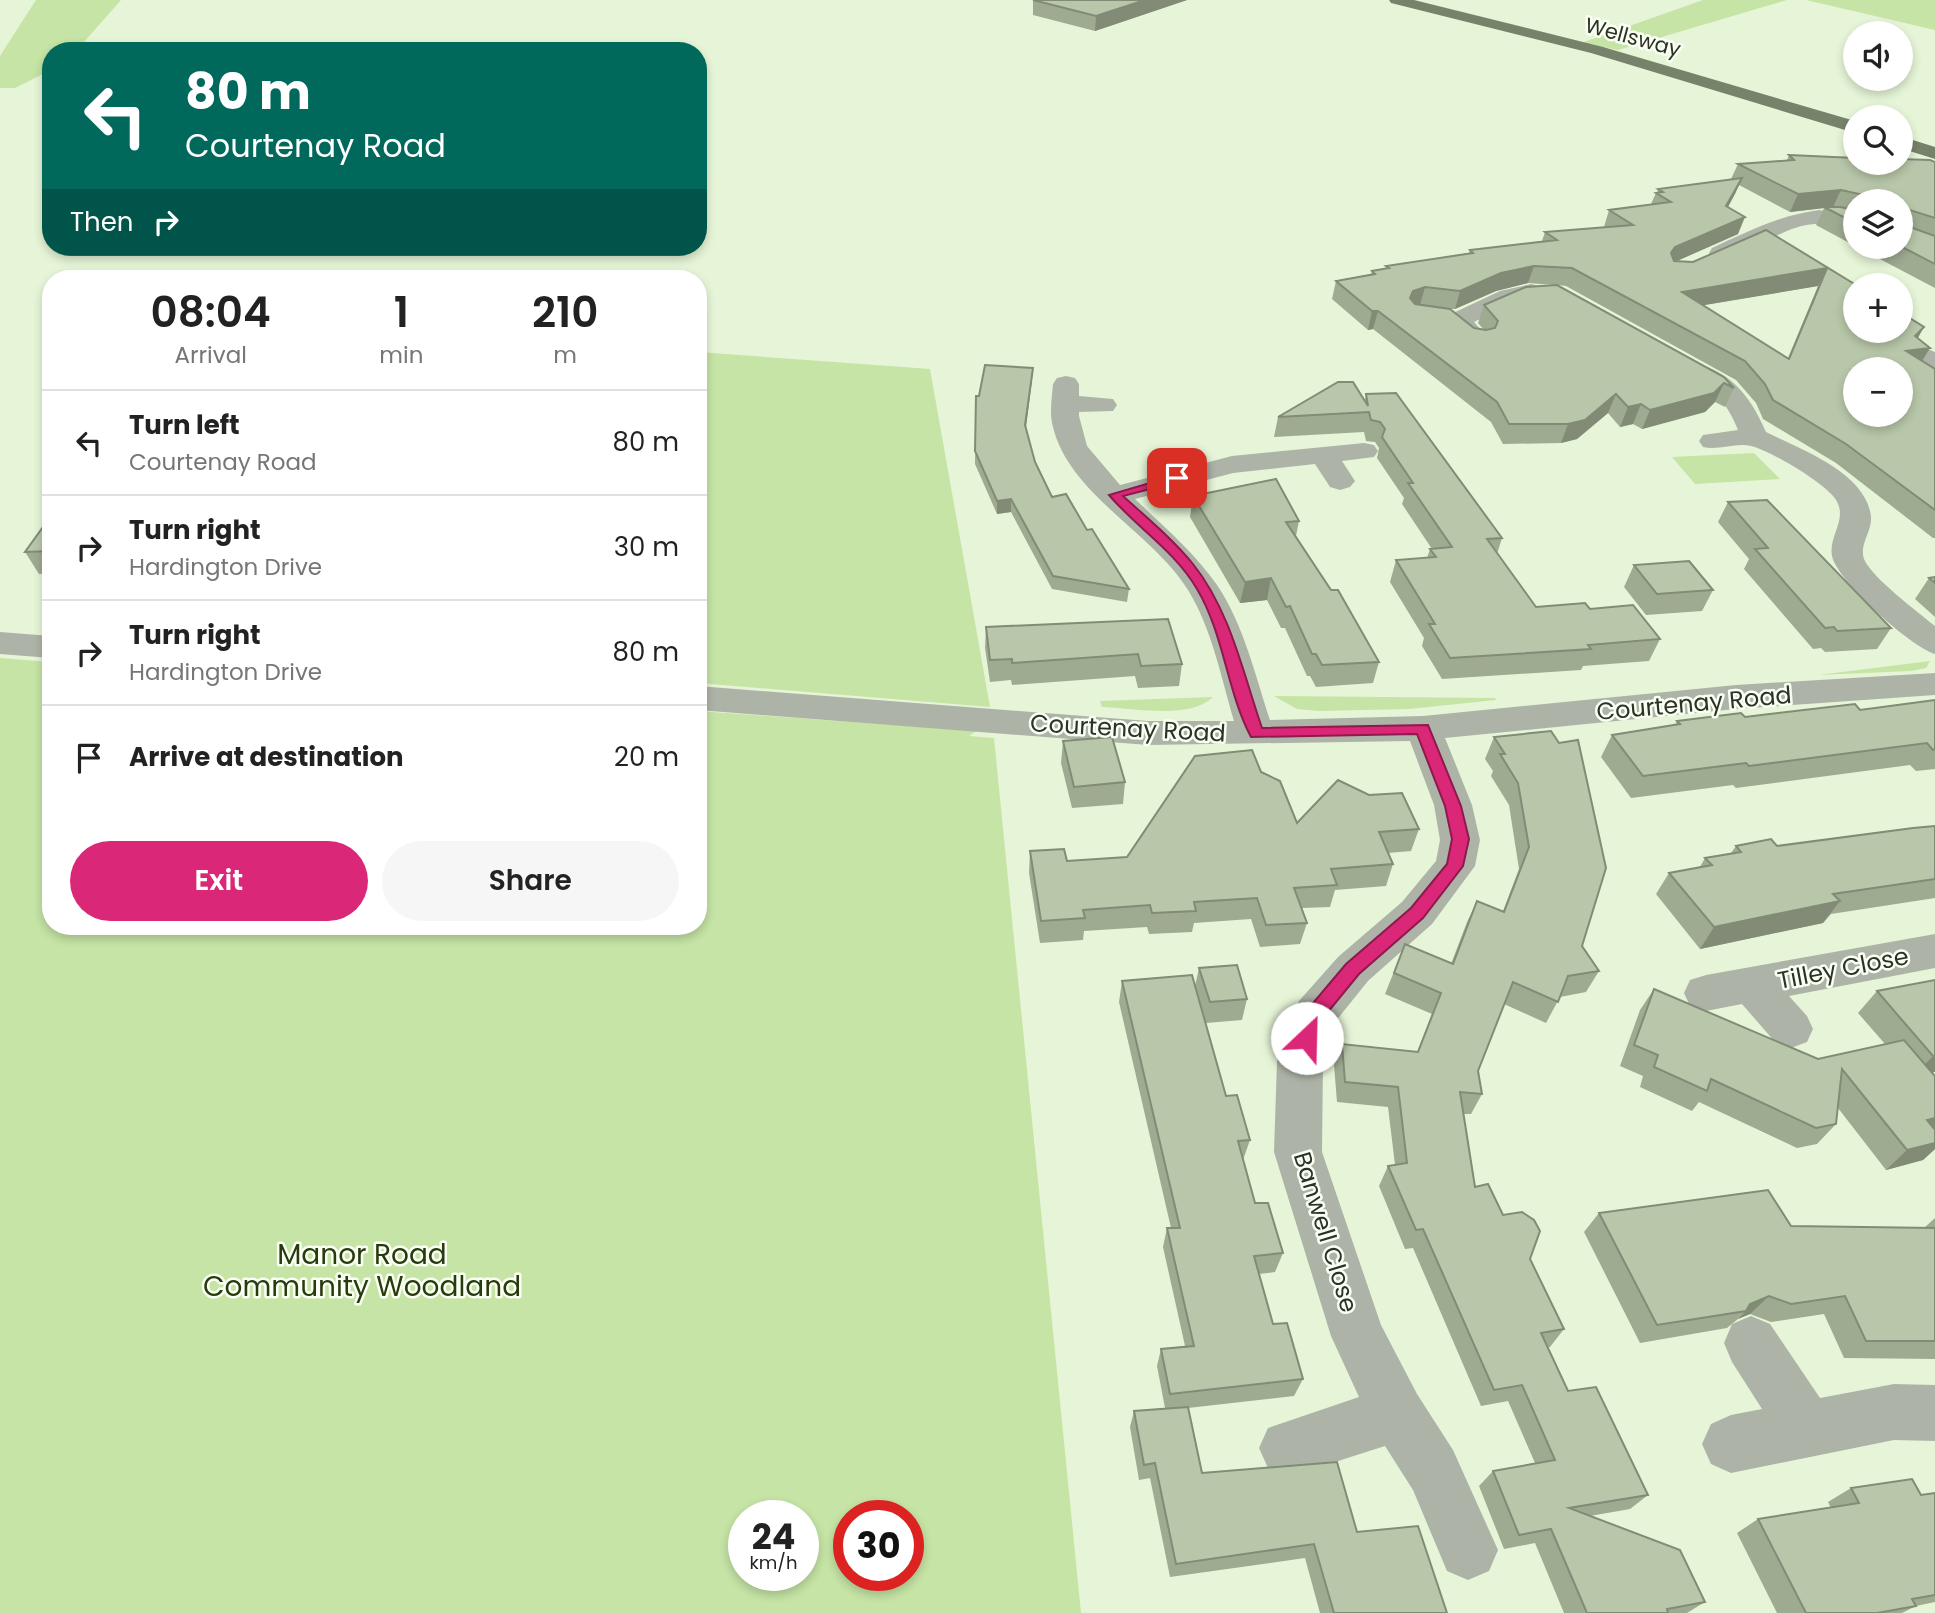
<!DOCTYPE html>
<html lang="en">
<head>
<meta charset="utf-8">
<style>
  body { margin:0; font-family:Poppins,sans-serif; background:#f6f6f6; color:#222; height:100vh; display:flex; flex-direction:column; font-size:26px; white-space:nowrap }
  * { box-sizing:border-box; margin:0 }
  p { font-size:23px; color:#767676 }
  .icon { flex:none; width:38px; height:38px; fill:none; stroke:currentColor; stroke-width:2; stroke-linecap:round; stroke-linejoin:round }
  .map { position:relative; flex:1; overflow:hidden }
  .drawer { position:absolute; left:42px; top:270px; width:665px; height:665px; display:flex; flex-direction:column; background:#fff; border-radius:28px; box-shadow:0 4px 10px #0003 }
  .drawer>* { flex:none }
  .top-card { position:absolute; left:42px; top:42px; width:665px; height:214px; border-radius:28px; box-shadow:0 4px 10px #0003; background:#00695c; color:#fff; overflow:hidden }
  .controls { position:absolute; left:1843px; top:21px; display:grid; gap:14px }
  .controls a { display:grid; place-items:center; width:70px; height:70px; border-radius:50%; background:#fff; box-shadow:0 4px 10px #0003; font-size:35px }
  .speed { position:absolute; left:728px; top:1500px; display:flex; gap:14px; font-size:35px; font-weight:700; text-align:center }
  .speed>* { display:grid; place-content:center; width:91px; height:91px; border-radius:50%; background:#fff; box-shadow:0 4px 10px #0003; line-height:1 }
  .speed small { font-size:18px; font-weight:400 }
  .speed .limit { border:10px solid #d22; background:#fff; color:#111 }
  .pin { position:absolute; display:grid; place-items:center; width:60px; height:60px; color:#fff; margin:-30px; border-radius:14px; box-shadow:0 4px 10px #0006 }
  .me { position:absolute; width:77px; margin:-38px; rotate:24deg; stroke-linejoin:round; filter:drop-shadow(0 0 5px #0008) }
  .turn { display:flex; align-items:center; gap:24px; height:147px; padding:0 28px; font-size:32px }
  .turn .icon { width:91px; height:91px; stroke-width:2.5 }
  .turn b { display:block; font-size:49px; line-height:60px }
  .then { display:flex; align-items:center; height:66px; padding:0 28px; background:#0003; gap:14px; font-size:26px }
  .eta { display:flex; justify-content:space-evenly; align-items:center; height:119px; text-align:center }
  .eta b { font-size:42px; font-weight:600; line-height:49px }
  .primary-button { display:flex; gap:14px; margin-top:auto; padding:14px 28px }
  .primary-button a { flex:1; height:80px; border-radius:42px; background:#db2777; color:#fff; font-size:28px; font-weight:600; line-height:80px; text-align:center }
  .primary-button a+a { background:#f6f6f6; color:#222 }
  ul { padding:0; list-style:none }
  li { display:flex; align-items:center; gap:21px; height:105px; padding:0 28px; border-top:2px solid #e0e0e0 }
  li div { flex:1 }
  li b { display:block; font-size:26px }
  li em { font-style:normal }
  .map>svg:first-child { display:block }
  .green { fill:#c5e4a5; fill-rule:evenodd }
  .lines { fill:none; stroke-linecap:round; stroke-linejoin:round }
  .minor { fill:#adb4a7; fill-rule:evenodd }
  .major { fill:#77826b; fill-rule:evenodd }
  .wall { fill:#9eab91; fill-rule:evenodd }
  .shaded-wall { fill:#818b76 }
  .building { fill:#b8c7a9; stroke:#818b76; stroke-width:2; fill-rule:evenodd }
  .route { fill:#db2777; stroke:#8e194d; stroke-width:2 }
  .labels { text-anchor:middle; dominant-baseline:central; stroke-width:5; stroke-linejoin:round; paint-order:stroke }
  .far-street-label { font-size:21px; fill:#2c3226; stroke:#f9fff3 }
  .street-label { font-size:24px; fill:#2c3226; stroke:#f9fff3 }
  .near-park-label { font-size:28px; fill:#283a0e; stroke:#f9fff3 }
</style>
</head>
<body>
<div class="map">
<svg width="1935" height="1613" viewBox="0 0 1935 1613">
  <rect width="100%" height="100%" fill="#e6f5d7"/>
  <g class="green">
    <polygon points="36,0 121,0 76,51 51,51 51,70 15,88 0,88 0,56"/>
    <polygon points="1703,0 1787,0 1618,50 1581,43"/>
    <polygon points="1806,0 1935,0 1935,30"/>
    <polygon points="698,352 930,369 990,707 698,683"/>
    <polygon points="1754,453 1780,479 1695,484 1672,457"/>
    <path d="M 0,658 L 51,662 L 51,926 L 698,926 L 698,711 L 976,731 L 969,736 L 994,738 L 1081,1613 L 0,1613 ZM 744,1516 L 803,1516 L 803,1575 L 744,1575 ZM 849,1516 L 908,1516 L 908,1575 L 849,1575 Z"/>
    <polygon points="1930,661 1926,668 1911,671 1818,675"/>
    <polygon points="1274,696 1495,698 1496,700 1409,709 1319,711 1297,709"/>
    <path d="M 1213,697 C 1190,720 1133,708 1102,707 L 1100,701 Z"/>
  </g>
  <g class="lines">
    <g class="minor">
      <path d="M 1819,210 L 1855,216 L 1855,228 C 1835,224 1815,221 1795,228 C 1772,235 1733,263 1712,258 L 1709,253 L 1712,248 C 1747,232 1780,215 1819,210 Z"/>
      <path d="M 1531,284 L 1539,286 L 1543,291 L 1539,296 L 1515,301 L 1474,322 L 1490,340 L 1487,345 C 1468,350 1456,334 1446,320 L 1449,315 L 1500,291 Z"/>
      <polygon points="1920,346 1935,352 1935,371 1926,368 1907,354 1911,349"/>
      <path d="M 1687,360 C 1730,371 1749,393 1766,432 C 1800,449 1867,473 1871,517 C 1872,532 1859,544 1864,559 C 1872,578 1918,612 1935,626 L 1935,654 C 1911,647 1837,581 1832,556 C 1828,534 1851,517 1833,496 C 1819,480 1771,451 1751,446 C 1736,442 1719,451 1703,447 L 1699,441 L 1703,435 L 1738,430 C 1724,395 1711,390 1678,373 L 1674,368 L 1678,363 Z"/>
      <path d="M 1066,376 L 1075,378 L 1079,384 L 1079,396 L 1113,399 L 1117,405 L 1113,411 L 1079,412 L 1079,416 L 1087,446 L 1120,485 L 1232,456 L 1364,443 L 1374,445 L 1378,451 L 1374,457 L 1342,461 L 1355,481 L 1350,487 L 1340,490 L 1330,487 L 1315,464 L 1233,473 L 1135,499 C 1163,526 1194,552 1217,585 C 1244,625 1255,675 1270,720 L 1423,716 L 1736,685 L 1935,673 L 1935,695 L 1736,709 L 1445,738 L 1472,805 L 1480,840 L 1475,866 L 1432,924 L 1368,981 L 1335,1022 L 1323,1061 L 1322,1152 L 1381,1325 L 1417,1394 L 1453,1450 L 1498,1550 L 1489,1571 L 1468,1580 L 1447,1571 L 1413,1490 L 1385,1446 L 1288,1477 L 1268,1468 L 1259,1448 L 1268,1428 L 1359,1397 L 1331,1336 L 1274,1152 L 1277,1061 L 1299,1001 L 1338,957 L 1402,902 L 1436,861 L 1440,840 L 1434,805 L 1410,741 L 1148,745 L 698,710 L 698,686 L 1148,721 L 1234,721 C 1221,677 1212,629 1188,590 C 1153,533 1069,494 1053,427 C 1049,413 1052,398 1053,384 L 1057,378 Z"/>
      <polygon points="0,632 51,636 51,658 0,654"/>
      <polygon points="1935,934 1935,968 1789,996 1807,1016 1813,1029 1807,1042 1791,1048 1775,1042 1742,1004 1706,1011 1690,1006 1684,993 1690,980 1706,975"/>
      <polygon points="1751,1316 1770,1324 1820,1398 1894,1384 1935,1385 1935,1441 1894,1440 1731,1473 1711,1464 1702,1444 1711,1424 1731,1415 1762,1409 1732,1362 1724,1343 1732,1324"/>
    </g>
    <g class="major">
      <polygon points="1389,0 1414,0 1603,47 1855,121 1855,133 1591,53 1391,3"/>
      <polygon points="1900,136 1935,147 1935,159 1900,148"/>
    </g>
  </g>
  <g class="wall">
    <polygon points="1033,0 1187,0 1095,31 1033,15"/>
    <path d="M 1789,155 L 1935,162 L 1935,288 L 1857,247 L 1900,247 L 1900,201 L 1855,201 L 1855,246 L 1816,225 L 1824,208 L 1790,212 L 1739,185 L 1728,207 L 1738,234 L 1676,261 L 1693,262 L 1766,230 L 1918,338 L 1922,361 L 1935,369 L 1935,538 L 1933,538 L 1836,463 L 1763,419 L 1756,403 L 1736,380 L 1566,286 L 1558,285 L 1734,388 L 1725,407 L 1715,402 L 1705,412 L 1642,429 L 1633,424 L 1620,427 L 1608,413 L 1577,439 L 1561,443 L 1503,444 L 1491,422 L 1373,329 L 1368,330 L 1332,299 L 1336,281 L 1371,274 L 1372,271 L 1386,268 L 1386,266 L 1469,253 L 1470,250 L 1542,241 L 1545,232 L 1604,227 L 1609,210 L 1651,204 L 1656,193 L 1657,193 L 1658,189 L 1731,179 L 1738,164 L 1787,160 ZM 1528,283 L 1554,285 L 1484,305 L 1478,323 L 1484,330 L 1474,328 L 1450,309 L 1455,309 L 1496,291 ZM 1818,286 L 1788,358 L 1703,305 Z"/>
    <polygon points="1032,380 1026,428 1035,462 1052,497 1087,530 1129,589 1127,602 1052,589 1011,512 997,514 975,464 976,396"/>
    <polygon points="1366,394 1502,538 1497,554 1536,607 1590,609 1660,639 1649,661 1583,666 1581,670 1442,679 1422,646 1424,638 1390,582 1396,560 1427,558 1430,549 1432,549 1402,504 1404,498 1377,458 1379,448 1375,442 1366,441 1364,432 1274,437 1278,417 1365,400"/>
    <polygon points="1193,496 1299,521 1296,536 1379,662 1373,683 1316,687 1310,676 1307,676 1285,628 1281,628 1267,600 1240,603 1190,517"/>
    <polygon points="1728,502 1891,628 1877,649 1825,652 1821,648 1813,649 1744,569 1749,559 1718,522"/>
    <polygon points="51,520 51,573 39,574 25,552"/>
    <polygon points="1634,565 1713,590 1702,611 1646,615 1624,587"/>
    <polygon points="1935,577 1935,617 1915,599 1929,578"/>
    <polygon points="1168,619 1182,664 1179,686 1138,688 1135,676 1012,685 1011,680 990,682 985,648 986,627"/>
    <polygon points="1935,700 1935,769 1916,771 1910,765 1736,788 1733,785 1631,798 1601,757 1612,735 1675,725 1677,721 1860,710"/>
    <polygon points="1551,731 1582,946 1599,971 1586,992 1560,997 1546,1023 1504,1004 1478,1071 1482,1094 1471,1114 1463,1114 1475,1187 1503,1215 1530,1259 1564,1329 1550,1347 1547,1347 1568,1391 1648,1495 1630,1509 1590,1516 1705,1602 1687,1613 1564,1613 1535,1543 1504,1549 1479,1486 1493,1471 1535,1463 1508,1401 1481,1406 1413,1248 1405,1249 1379,1186 1388,1166 1395,1165 1388,1107 1337,1102 1334,1065 1342,1044 1417,1052 1432,1014 1385,994 1405,944 1451,964 1467,922 1477,901 1503,911 1519,869 1509,805 1491,776 1493,771 1485,759 1494,737"/>
    <polygon points="1063,741 1125,782 1123,804 1072,808 1061,763"/>
    <polygon points="1261,772 1297,823 1419,829 1411,851 1388,853 1393,864 1386,886 1335,890 1330,907 1302,908 1307,923 1300,944 1260,947 1251,919 1194,923 1192,932 1149,934 1147,927 1084,931 1083,940 1040,943 1029,873 1030,851 1067,861 1127,857"/>
    <polygon points="1935,826 1935,898 1831,914 1823,923 1700,949 1656,894 1669,873 1700,867 1705,858 1731,853 1736,846 1777,846"/>
    <polygon points="1199,968 1247,999 1242,1020 1206,1023 1226,1096 1250,1140 1243,1160 1255,1203 1283,1253 1275,1272 1259,1274 1273,1324 1303,1379 1294,1396 1188,1408 1202,1473 1357,1532 1447,1613 1320,1613 1305,1558 1170,1577 1150,1478 1139,1480 1130,1427 1134,1411 1165,1408 1157,1366 1161,1349 1185,1346 1163,1247 1167,1228 1171,1228 1119,1002 1122,981 1195,986"/>
    <polygon points="1935,980 1932,1073 1935,1076 1935,1149 1923,1160 1886,1170 1838,1108 1836,1124 1817,1144 1797,1148 1699,1102 1692,1111 1640,1087 1643,1076 1620,1066 1640,1010 1654,989 1818,1059 1885,1044 1858,1013 1877,991"/>
    <polygon points="1599,1213 1791,1226 1924,1228 1935,1218 1935,1359 1844,1358 1824,1314 1771,1322 1750,1314 1738,1319 1727,1328 1640,1343 1584,1232"/>
    <polygon points="1851,1488 1921,1495 1935,1493 1935,1602 1916,1606 1902,1613 1777,1613 1737,1533 1758,1519 1831,1508 1828,1502"/>
  </g>
  <g class="shaded-wall">
    <polygon points="1145,0 1187,0 1095,31 1096,16"/>
    <polygon points="1742,178 1735,194 1719,223 1726,206"/>
    <polygon points="1841,190 1833,207 1790,212 1798,194"/>
    <polygon points="1745,217 1738,234 1668,265 1671,253 1675,247"/>
    <polygon points="1534,266 1528,283 1496,291 1455,309 1460,291 1501,273"/>
    <polygon points="1827,268 1818,286 1675,310 1682,292"/>
    <polygon points="1425,287 1420,305 1409,309 1410,298 1413,291"/>
    <polygon points="1372,311 1378,311 1373,329 1368,330"/>
    <polygon points="1924,327 1914,345 1930,348 1919,366 1896,369 1915,336"/>
    <polygon points="1033,368 1032,380 1024,438 1025,425"/>
    <polygon points="1724,383 1715,402 1705,412 1642,429 1650,410"/>
    <polygon points="1616,394 1608,413 1577,439 1561,443 1568,424"/>
    <polygon points="1641,404 1633,424 1620,427 1628,407"/>
    <polygon points="1011,499 1011,512 997,514 997,501"/>
    <polygon points="1271,578 1267,600 1240,603 1245,582"/>
    <polygon points="1840,901 1823,923 1700,949 1714,927"/>
    <polygon points="1933,1056 1935,1056 1935,1072 1913,1077"/>
    <polygon points="1935,1118 1935,1133 1927,1120"/>
    <polygon points="1935,1143 1935,1149 1923,1160 1886,1170 1907,1150"/>
    <polygon points="1769,1296 1750,1314 1738,1319 1746,1311 1750,1304"/>
  </g>
  <g class="building">
    <polygon points="1033,0 1145,0 1096,16"/>
    <polygon points="1789,155 1855,158 1855,163 1900,163 1900,159 1930,160 1935,162 1935,218 1910,210 1907,212 1907,226 1935,236 1935,264 1900,246 1900,201 1865,201 1864,195 1841,190 1798,194 1738,164 1794,160"/>
    <path d="M 1742,178 L 1726,206 L 1745,217 L 1675,247 L 1671,253 L 1674,261 L 1693,262 L 1766,230 L 1856,285 L 1855,285 L 1855,331 L 1900,331 L 1900,312 L 1924,327 L 1915,336 L 1930,348 L 1906,351 L 1935,369 L 1935,510 L 1846,444 L 1773,400 L 1765,384 L 1745,361 L 1572,268 L 1534,266 L 1501,273 L 1460,291 L 1425,287 L 1413,291 L 1410,298 L 1415,304 L 1450,309 L 1474,328 L 1486,330 L 1495,328 L 1498,321 L 1484,305 L 1526,287 L 1557,285 L 1724,377 L 1734,388 L 1724,383 L 1714,393 L 1650,410 L 1641,404 L 1628,407 L 1616,394 L 1585,420 L 1568,424 L 1509,424 L 1497,402 L 1378,311 L 1372,311 L 1336,281 L 1375,274 L 1372,271 L 1389,268 L 1386,266 L 1473,253 L 1470,250 L 1557,240 L 1545,232 L 1633,225 L 1609,210 L 1671,202 L 1656,193 L 1663,192 L 1658,189 ZM 1827,268 L 1789,359 L 1682,292 ZM 1855,369 L 1900,369 L 1900,415 L 1855,415 Z"/>
    <polygon points="1824,207 1840,207 1855,210 1855,223"/>
    <polygon points="985,365 1033,368 1025,425 1035,462 1052,497 1066,494 1087,530 1092,529 1129,589 1053,576 1011,499 997,501 975,451 976,396 979,396"/>
    <polygon points="1338,382 1353,382 1368,406 1366,394 1396,393 1502,538 1487,539 1536,607 1585,603 1590,609 1633,605 1660,639 1588,645 1591,649 1450,658 1429,624 1435,624 1396,560 1436,557 1430,549 1452,547 1408,483 1413,483 1382,437 1385,429 1380,422 1371,420 1369,412 1278,417"/>
    <polygon points="1276,479 1299,521 1286,522 1331,590 1338,590 1379,662 1322,665 1316,654 1312,654 1290,606 1286,607 1271,578 1245,582 1193,496"/>
    <polygon points="1767,500 1891,628 1837,631 1834,627 1825,628 1755,549 1768,548 1728,502"/>
    <polygon points="48,520 51,520 51,551 25,552"/>
    <polygon points="1689,561 1713,590 1657,594 1634,565"/>
    <polygon points="1935,577 1935,583 1929,578"/>
    <polygon points="1168,619 1182,664 1141,666 1138,654 1012,663 1012,659 990,660 986,627"/>
    <polygon points="1935,700 1935,749 1933,750 1927,743 1749,766 1746,763 1643,776 1612,735 1680,724 1677,721 1741,713 1745,717 1855,704 1860,710"/>
    <polygon points="1551,731 1559,743 1578,740 1606,868 1582,946 1599,971 1568,976 1558,1002 1513,982 1478,1071 1482,1094 1460,1092 1475,1187 1488,1184 1503,1215 1522,1212 1534,1220 1540,1231 1530,1259 1564,1329 1541,1333 1568,1391 1596,1387 1648,1495 1569,1508 1680,1550 1705,1602 1667,1609 1668,1613 1587,1613 1551,1529 1519,1535 1493,1471 1555,1460 1522,1385 1494,1390 1423,1229 1416,1230 1388,1166 1407,1163 1398,1087 1345,1082 1342,1044 1418,1052 1441,993 1394,973 1405,944 1453,964 1477,901 1504,912 1529,847 1518,783 1500,754 1505,754 1494,737"/>
    <polygon points="1112,737 1125,782 1074,787 1063,741"/>
    <polygon points="1252,750 1261,772 1280,781 1297,823 1338,780 1369,795 1402,793 1419,829 1379,832 1393,864 1331,869 1337,885 1294,888 1307,923 1266,925 1257,898 1194,902 1196,911 1152,913 1150,905 1083,910 1085,918 1041,921 1030,851 1064,849 1067,861 1127,857 1195,756"/>
    <polygon points="1935,826 1935,879 1833,894 1840,901 1714,927 1669,873 1712,865 1705,858 1741,852 1736,846 1771,839 1777,846 1913,828"/>
    <polygon points="1237,965 1247,999 1210,1002 1199,968"/>
    <polygon points="1192,975 1226,1096 1237,1095 1250,1140 1238,1141 1255,1203 1268,1203 1283,1253 1254,1256 1273,1324 1287,1323 1303,1379 1170,1394 1161,1349 1194,1346 1167,1228 1180,1228 1122,981"/>
    <polygon points="1935,980 1935,1056 1933,1056 1877,991"/>
    <polygon points="1654,989 1818,1059 1904,1040 1935,1076 1935,1118 1927,1120 1935,1130 1935,1143 1907,1150 1842,1069 1836,1124 1816,1128 1711,1079 1707,1091 1654,1067 1658,1055 1634,1045"/>
    <polygon points="1768,1190 1791,1226 1935,1228 1935,1341 1866,1341 1845,1296 1791,1304 1769,1296 1750,1304 1746,1311 1657,1325 1599,1213"/>
    <polygon points="1188,1407 1202,1473 1337,1462 1357,1532 1418,1526 1447,1613 1334,1613 1314,1544 1176,1564 1155,1463 1144,1465 1134,1411"/>
    <polygon points="1912,1479 1921,1495 1935,1493 1935,1595 1912,1599 1916,1606 1877,1613 1806,1613 1758,1519 1859,1503 1851,1488"/>
  </g>
  <path class="route" d="M 1177,475 L 1181,476 L 1181,481 L 1123,496 C 1147,518 1173,539 1193,564 C 1230,610 1243,673 1262,728 L 1428,725 L 1461,806 L 1469,839 L 1463,866 L 1423,918 L 1359,974 L 1323,1018 L 1314,1043 L 1307,1046 L 1301,1043 L 1298,1038 L 1308,1009 L 1346,964 L 1411,908 L 1447,864 L 1452,839 L 1445,806 L 1417,734 L 1251,737 C 1227,692 1224,634 1197,589 C 1175,551 1137,528 1109,495 Z"/>
  <g class="labels">
    <g class="far-street-label">
      <text transform="translate(1633 37) rotate(15)">Wellsway</text>
    </g>
    <g class="street-label">
      <text transform="translate(1694 703) rotate(-5)">Courtenay Road</text>
      <text transform="translate(1128 728) rotate(3)">Courtenay Road</text>
      <text transform="translate(1843 968) rotate(-11)">Tilley Close</text>
      <text transform="translate(1326 1232) rotate(73)">Banwell Close</text>
    </g>
    <g class="near-park-label">
      <text x="362" y="1254">Manor Road<tspan x="362" dy="32">Community Woodland</tspan></text>
    </g>
  </g>
</svg>
<div class="controls">
<a><svg class="icon" aria-label="sound" viewBox="0 0 24 24"><path d="M4 9h4l5-4v14l-5-4H4zM17 9q2 3 0 6"/></svg></a>
<a><svg class="icon" aria-label="search" viewBox="0 0 24 24"><circle cx="10" cy="10" r="6"/><path d="M15 15l6 6"/></svg></a>
<a><svg class="icon" aria-label="layers" viewBox="0 0 24 24"><path d="M12 4l9 5-9 5-9-5zM3 14l9 5 9-5"/></svg></a>
<a>+</a>
<a>−</a>
</div>
<div class="speed"><div>24<small>km/h</small></div><div class="limit">30</div></div>
<div class="pin" style="left:1177px;top:478px;background:#d93025"><svg class="icon" aria-label="arrive" viewBox="0 0 24 24"><path d="M6 21V4h12l-3 4 3 4H6"/></svg></div>
<svg class="me" style="left:1307px;top:1038px" viewBox="-20 -20 40 40"><circle r="19" fill="#fff"/><path d="M0-13L10 11 0 6-10 11z" fill="#db2777"/></svg>
<div class="top-card">
<div class="turn"><svg class="icon" aria-label="left" viewBox="0 0 24 24"><path d="M17 20v-9H6M10 6l-5 5 5 5"/></svg><div><b>80 m</b>Courtenay Road</div></div>
<div class="then">Then<svg class="icon" aria-label="right" viewBox="0 0 24 24"><path d="M7 20v-9h11M14 6l5 5-5 5"/></svg></div>
</div>
<section class="drawer">
<div class="eta">
<div><b>08:04</b><p>Arrival</p></div>
<div><b>1</b><p>min</p></div>
<div><b>210</b><p>m</p></div>
</div>
<ul>
<li><svg class="icon" aria-label="left" viewBox="0 0 24 24"><path d="M17 20v-9H6M10 6l-5 5 5 5"/></svg><div><b>Turn left</b><p>Courtenay Road</p></div><em>80 m</em></li>
<li><svg class="icon" aria-label="right" viewBox="0 0 24 24"><path d="M7 20v-9h11M14 6l5 5-5 5"/></svg><div><b>Turn right</b><p>Hardington Drive</p></div><em>30 m</em></li>
<li><svg class="icon" aria-label="right" viewBox="0 0 24 24"><path d="M7 20v-9h11M14 6l5 5-5 5"/></svg><div><b>Turn right</b><p>Hardington Drive</p></div><em>80 m</em></li>
<li><svg class="icon" aria-label="arrive" viewBox="0 0 24 24"><path d="M6 21V4h12l-3 4 3 4H6"/></svg><div><b>Arrive at destination</b></div><em>20 m</em></li>
</ul>
<div class="primary-button"><a>Exit</a><a>Share</a></div>
</section>
</div>
</body>
</html>
